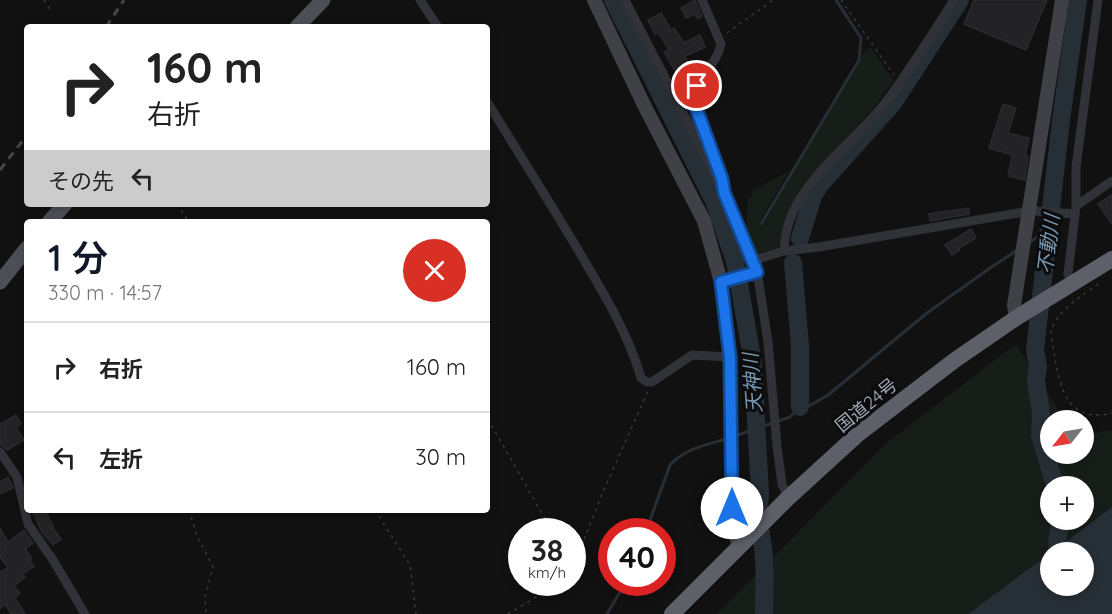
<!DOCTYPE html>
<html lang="ja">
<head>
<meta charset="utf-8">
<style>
  body { margin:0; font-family:Quicksand,"Noto Sans JP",sans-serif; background:#f6f6f6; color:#222; height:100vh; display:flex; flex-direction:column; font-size:22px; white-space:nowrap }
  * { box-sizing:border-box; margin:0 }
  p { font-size:20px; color:#767676 }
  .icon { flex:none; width:33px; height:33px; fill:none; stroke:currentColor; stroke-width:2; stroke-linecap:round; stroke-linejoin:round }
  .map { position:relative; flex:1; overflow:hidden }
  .drawer { position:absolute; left:24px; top:219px; width:466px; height:294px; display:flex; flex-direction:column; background:#fff; border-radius:6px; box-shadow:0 3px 9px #0003 }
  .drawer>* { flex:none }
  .hud { position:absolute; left:24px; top:24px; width:466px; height:183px; border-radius:6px; box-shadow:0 3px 9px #0003; background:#fff; color:#222; overflow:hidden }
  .needle { width:39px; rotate:239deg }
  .buttons { position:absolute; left:1040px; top:410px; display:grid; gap:12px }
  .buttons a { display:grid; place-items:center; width:54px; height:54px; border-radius:50%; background:#fff; box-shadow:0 3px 9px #0003; font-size:30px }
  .speed { position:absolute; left:508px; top:518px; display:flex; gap:12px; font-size:30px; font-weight:700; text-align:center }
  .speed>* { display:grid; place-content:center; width:78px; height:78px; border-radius:50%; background:#fff; box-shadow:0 3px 9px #0003; line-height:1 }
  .speed small { font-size:15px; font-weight:400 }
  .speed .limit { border:9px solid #d22; background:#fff; color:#111 }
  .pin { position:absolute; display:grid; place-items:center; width:51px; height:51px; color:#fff; margin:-26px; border:3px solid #fff; border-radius:50%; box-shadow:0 2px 6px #0007 }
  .me { position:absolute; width:66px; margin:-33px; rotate:0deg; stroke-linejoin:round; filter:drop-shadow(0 0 4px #0008) }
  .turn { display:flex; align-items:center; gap:21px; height:126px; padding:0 24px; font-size:27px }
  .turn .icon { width:78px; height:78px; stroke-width:2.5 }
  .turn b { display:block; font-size:42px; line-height:51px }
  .then { display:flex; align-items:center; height:57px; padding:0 24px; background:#0003; gap:12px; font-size:22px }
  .round { display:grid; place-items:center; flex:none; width:63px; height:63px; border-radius:32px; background:#f6f6f6 }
  .headline { display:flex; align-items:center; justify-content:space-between; height:102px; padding:0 24px }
  h1 { font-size:36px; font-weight:600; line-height:45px; color:#111827 }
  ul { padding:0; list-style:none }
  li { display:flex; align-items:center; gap:18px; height:90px; padding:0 24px; border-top:2px solid #e0e0e0 }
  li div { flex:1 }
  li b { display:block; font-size:22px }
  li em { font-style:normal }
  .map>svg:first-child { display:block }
  .green { fill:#171d18; fill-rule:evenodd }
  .water { fill:#272f36 }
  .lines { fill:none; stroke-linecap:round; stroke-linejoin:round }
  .stream { stroke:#272f36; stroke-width:3 }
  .river { stroke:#272f36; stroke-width:18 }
  .building { fill:#232326; stroke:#2a2a2e; stroke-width:1.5 }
  .path { stroke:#37393e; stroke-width:1.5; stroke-dasharray:3 4.5; stroke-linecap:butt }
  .street { stroke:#313237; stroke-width:9 }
  .secondary { stroke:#3f4147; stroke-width:14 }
  .primary { stroke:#4d4f56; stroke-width:15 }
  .highway { stroke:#5d6068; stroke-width:16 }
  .rail { stroke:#44464c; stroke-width:3; stroke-dasharray:8 6; stroke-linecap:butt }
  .route-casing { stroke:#114b97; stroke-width:15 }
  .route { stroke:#1a73e8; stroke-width:10 }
  .labels { text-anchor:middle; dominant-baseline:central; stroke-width:6; stroke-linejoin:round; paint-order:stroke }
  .street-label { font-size:18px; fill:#a1a7b4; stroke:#0c0c0d }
  .water-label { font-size:20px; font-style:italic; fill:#7696b1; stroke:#0c0c0d }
</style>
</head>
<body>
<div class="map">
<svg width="1112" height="614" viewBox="0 0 1112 614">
  <rect width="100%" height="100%" fill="#111112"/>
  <g class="green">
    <polygon points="871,48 894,81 870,112 805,182 792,204 778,248 757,254 752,251 746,234 748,198 753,195 752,191 789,171 759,223 762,226 866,49"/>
    <path d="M 1016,344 L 1065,420 L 1050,420 L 1050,453 L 1083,453 L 1083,435 L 1112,430 L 1112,507 L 968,614 L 717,614 L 889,441 ZM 1050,486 L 1083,486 L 1083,519 L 1050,519 Z"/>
  </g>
  <polygon class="water" points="1112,507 1112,614 968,614 1050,553 1050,585 1083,585 1083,552 1052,552"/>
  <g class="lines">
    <g class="stream">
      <polyline points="761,224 859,60 861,38 836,0"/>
      <polyline points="1030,242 1049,229"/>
      <polyline points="735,261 737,256"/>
      <polyline points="735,436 790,417 800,407 809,406 828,395 927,313 990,268 1019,249"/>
      <path d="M 646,531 L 670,465 C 684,449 706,445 726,439"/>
      <polyline points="607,614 626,582"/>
    </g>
    <g class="river">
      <path d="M 613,0 L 714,201 L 735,261 L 753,363 L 760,495 C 756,517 760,526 763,547 C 766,569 764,592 764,614"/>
      <polyline points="800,238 813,196 819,186 893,103 960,0"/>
      <polyline points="793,263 800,345 800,407"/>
      <polyline points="1055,486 1040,435 1041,413 1036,381 1038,366 1035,350 1061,120 1078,0"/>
      <path d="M 1058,552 C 1055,541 1060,531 1060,519"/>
    </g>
  </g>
  <g class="building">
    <polygon points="695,0 702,16 698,19 695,14 686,18 681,8"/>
    <polygon points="974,0 1047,0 1026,50 964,24"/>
    <polygon points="661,13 671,30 674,28 684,43 700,35 705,47 685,56 694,76 691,82 683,85 664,52 669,50 659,33 655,34 648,20"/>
    <polygon points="1003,104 1016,108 1008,133 1029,138 1025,156 1028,156 1025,180 1008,176 1012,155 989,148"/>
    <polygon points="1112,195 1112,224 1098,204"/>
    <polygon points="969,208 969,214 930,221 929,214"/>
    <polygon points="971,229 976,238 959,248 960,250 952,255 945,245"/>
    <polygon points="16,415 21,424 16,428 24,440 7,450 0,444 0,424"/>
    <polygon points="8,477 13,488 0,494 0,482"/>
    <polygon points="32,510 45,510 53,526 52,527 61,539 53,545 42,532"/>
    <polygon points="0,528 8,542 24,530 33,543 25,549 32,558 29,560 34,566 23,574 25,577 14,586 20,593 15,598 25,614 11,614 5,604 0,609 0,573 8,567 0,557"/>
  </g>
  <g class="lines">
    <g class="path">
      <polyline points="44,0 51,11"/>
      <polyline points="841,0 894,75"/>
      <polyline points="727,33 773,0"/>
      <polyline points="177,204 189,222"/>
      <path d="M 1098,284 C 1081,297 1058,309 1051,331 C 1057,368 1058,427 1112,413"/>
      <polyline points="488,419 552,531"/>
      <polyline points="189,510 197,536 213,567 205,597 206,614"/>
      <polyline points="375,510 410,565 416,614"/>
      <polyline points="573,567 602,494 648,391"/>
      <polyline points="508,614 546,591 556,582"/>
    </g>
    <g class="street">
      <polyline points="420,0 438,27"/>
      <polyline points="625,0 724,192 757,271 768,342 777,446 782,484 788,498"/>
      <path d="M 702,0 L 721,44 C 718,60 705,71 697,85 C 688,103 714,157 721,176"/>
      <path d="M 488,103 C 519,154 551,204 581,255 C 604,294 629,335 641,378 L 647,382 L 652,382 L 692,355 L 730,357"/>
      <polyline points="1076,206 1112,181"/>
      <polyline points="1036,211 1075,214"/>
      <path d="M 784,251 C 785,187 850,148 885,103 C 910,70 932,35 954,0"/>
      <polyline points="752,261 784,251 819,247 1030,211"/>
      <polyline points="727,281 757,271"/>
      <polyline points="1072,284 1068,274 1076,206 1076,167 1098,0"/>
      <polyline points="0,452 17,477 28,524 53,560 85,614"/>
    </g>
    <g class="secondary">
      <polyline points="594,0 644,105 704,221 721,282 730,357 732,527 739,546"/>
      <polyline points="1016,318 1014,305 1062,0"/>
    </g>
    <g class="primary">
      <polyline points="297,27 323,0"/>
      <polyline points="49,222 65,204"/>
      <polyline points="0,282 27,248"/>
    </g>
    <polyline class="highway" points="672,614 788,498 857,435 955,360 1016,318 1112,259"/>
    <g class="rail">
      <polyline points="106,27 124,0"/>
      <polyline points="0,170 27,135"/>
    </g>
  </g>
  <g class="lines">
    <g class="route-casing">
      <polyline id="route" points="697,86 694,96 695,105 722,179 724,192 757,272 721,282 730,357 732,508"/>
    </g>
    <use href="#route" class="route"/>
  </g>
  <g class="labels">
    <g class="street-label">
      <text transform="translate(866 405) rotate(-39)">国道24号</text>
    </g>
    <g class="water-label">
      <text transform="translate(1048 244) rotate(-83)">不動川</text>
      <text transform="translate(752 383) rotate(-94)">天神川</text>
    </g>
  </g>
</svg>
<div class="buttons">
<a><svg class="needle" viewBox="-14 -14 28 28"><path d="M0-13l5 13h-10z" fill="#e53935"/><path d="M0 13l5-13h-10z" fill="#767676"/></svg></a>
<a>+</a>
<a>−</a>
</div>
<div class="speed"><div>38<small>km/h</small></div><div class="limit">40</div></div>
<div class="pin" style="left:697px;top:86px;background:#d93025"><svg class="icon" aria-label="arrive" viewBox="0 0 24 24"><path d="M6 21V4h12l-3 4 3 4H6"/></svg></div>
<svg class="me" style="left:732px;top:508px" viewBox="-20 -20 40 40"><circle r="19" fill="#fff"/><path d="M0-13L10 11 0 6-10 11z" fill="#1a73e8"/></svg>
<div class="hud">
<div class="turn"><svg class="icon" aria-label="right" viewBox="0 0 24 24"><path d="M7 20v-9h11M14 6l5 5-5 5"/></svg><div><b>160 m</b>右折</div></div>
<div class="then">その先<svg class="icon" aria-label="left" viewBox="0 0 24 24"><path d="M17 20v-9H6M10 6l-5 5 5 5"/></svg></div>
</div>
<section class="drawer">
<div class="headline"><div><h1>1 分</h1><p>330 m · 14:57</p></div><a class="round" style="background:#d93025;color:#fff"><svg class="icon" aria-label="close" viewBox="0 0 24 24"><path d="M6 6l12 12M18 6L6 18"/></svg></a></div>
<ul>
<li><svg class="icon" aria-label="right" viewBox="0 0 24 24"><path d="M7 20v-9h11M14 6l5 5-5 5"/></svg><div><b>右折</b></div><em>160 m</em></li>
<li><svg class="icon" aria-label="left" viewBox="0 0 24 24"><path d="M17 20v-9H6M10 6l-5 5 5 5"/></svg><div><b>左折</b></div><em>30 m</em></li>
</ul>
</section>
</div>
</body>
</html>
